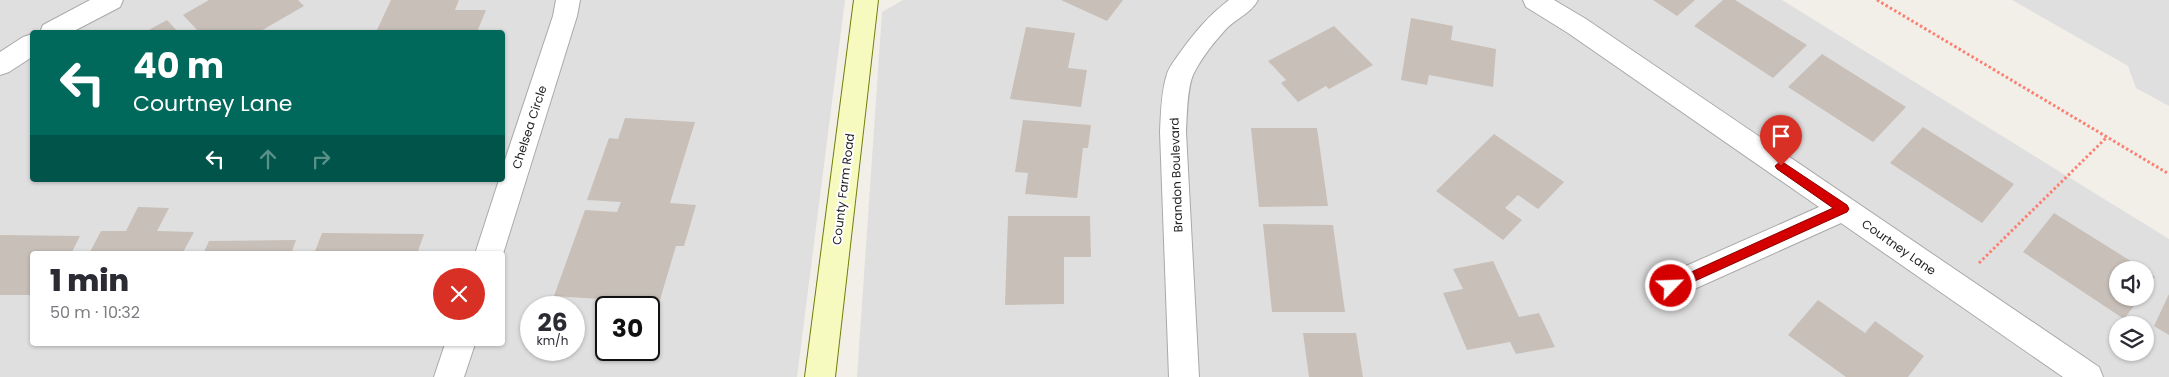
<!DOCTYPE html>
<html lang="en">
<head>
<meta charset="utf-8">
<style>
  body { margin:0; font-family:Poppins,sans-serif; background:#f7f7f7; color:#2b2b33; height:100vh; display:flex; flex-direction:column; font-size:19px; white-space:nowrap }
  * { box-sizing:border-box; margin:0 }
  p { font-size:16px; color:#7c7c81 }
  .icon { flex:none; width:28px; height:28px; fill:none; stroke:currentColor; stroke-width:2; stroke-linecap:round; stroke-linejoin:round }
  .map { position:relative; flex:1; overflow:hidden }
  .panel { position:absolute; left:30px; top:251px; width:475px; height:95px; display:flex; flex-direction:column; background:#fff; border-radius:5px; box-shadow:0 1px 4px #0004 }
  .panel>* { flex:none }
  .hud { position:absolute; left:30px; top:30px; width:475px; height:152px; border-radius:5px; box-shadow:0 1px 4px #0004; background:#00695c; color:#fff; overflow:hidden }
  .controls { position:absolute; left:2109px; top:261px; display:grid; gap:10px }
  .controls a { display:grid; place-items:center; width:45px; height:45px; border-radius:50%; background:#fff; box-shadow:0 1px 4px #0004; font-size:25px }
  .speed { position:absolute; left:520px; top:296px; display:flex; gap:10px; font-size:25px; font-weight:700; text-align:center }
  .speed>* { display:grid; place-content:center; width:65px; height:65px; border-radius:50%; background:#fff; box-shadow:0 1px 4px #0004; line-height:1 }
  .speed small { font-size:12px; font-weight:400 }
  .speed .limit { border:2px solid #111; border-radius:8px; background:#fff; color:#111 }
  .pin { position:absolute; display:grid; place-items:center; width:42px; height:42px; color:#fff; margin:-51px -21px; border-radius:50% 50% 50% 0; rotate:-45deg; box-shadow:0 0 5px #0007 }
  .pin .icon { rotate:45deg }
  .me { position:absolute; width:55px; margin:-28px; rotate:66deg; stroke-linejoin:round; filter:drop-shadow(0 0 4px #0008) }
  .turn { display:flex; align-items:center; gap:18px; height:105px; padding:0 20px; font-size:22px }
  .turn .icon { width:65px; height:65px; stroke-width:2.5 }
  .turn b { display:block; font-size:35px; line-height:42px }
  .lanes { display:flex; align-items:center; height:48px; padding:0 20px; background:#0003; justify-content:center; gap:25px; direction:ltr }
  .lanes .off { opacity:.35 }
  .round { display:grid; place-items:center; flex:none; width:52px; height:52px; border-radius:26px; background:#f7f7f7 }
  .head { display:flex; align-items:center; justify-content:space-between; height:85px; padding:0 20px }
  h1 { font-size:30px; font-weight:800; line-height:38px }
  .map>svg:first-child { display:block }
  .residential { fill:#e0dfdf; fill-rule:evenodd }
  .building { fill:#c7bfb8 }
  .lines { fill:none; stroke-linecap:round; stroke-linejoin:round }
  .street-casing { stroke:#a9a9a9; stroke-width:2 }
  .secondary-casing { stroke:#707d05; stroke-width:2 }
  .path { stroke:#fa8072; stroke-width:3; stroke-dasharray:2.5 2.5; stroke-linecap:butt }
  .street { fill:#fff; fill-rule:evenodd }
  .secondary { fill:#f7fabf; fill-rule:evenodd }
  .route { fill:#d40000; stroke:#8a0000 }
  .labels { text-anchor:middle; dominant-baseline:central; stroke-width:4; stroke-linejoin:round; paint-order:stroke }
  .street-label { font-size:12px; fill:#222; stroke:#fff }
</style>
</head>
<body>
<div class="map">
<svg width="2169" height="377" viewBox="0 0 2169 377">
  <rect width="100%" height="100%" fill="#f2efe9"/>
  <g class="residential">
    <path d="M 0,0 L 845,0 L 797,377 L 0,377 ZM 32,32 L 502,32 L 502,180 L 32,180 ZM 32,254 L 502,254 L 502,344 L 32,344 ZM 531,308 L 574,308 L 574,350 L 531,350 ZM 606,308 L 649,308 L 649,350 L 606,350 Z"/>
    <path d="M 903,0 L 1782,0 L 2169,239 L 2169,377 L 857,377 L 882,12 ZM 2118,270 L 2145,270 L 2145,298 L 2118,298 ZM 2118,325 L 2145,325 L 2145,352 L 2118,352 Z"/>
    <polygon points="2012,0 2169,0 2169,106 2136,88 2128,66"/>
  </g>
  <g class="building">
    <polygon points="209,0 298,0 304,6 259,32 199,32 183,15"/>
    <polygon points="391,0 459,0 455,10 486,10 477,32 376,32"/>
    <polygon points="1061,0 1123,0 1107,21"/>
    <polygon points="1653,0 1695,0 1677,16"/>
    <polygon points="1723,0 1735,0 1807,45 1773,78 1694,26"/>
    <polygon points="1411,18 1453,26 1451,40 1496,49 1493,87 1429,75 1427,85 1401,80"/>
    <polygon points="167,20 178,32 145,32"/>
    <polygon points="1334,26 1373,65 1329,89 1326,86 1298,102 1281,83 1286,80 1268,61"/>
    <polygon points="1026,27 1075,33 1068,68 1087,70 1081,107 1010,99"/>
    <polygon points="1822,54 1906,107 1873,142 1788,87"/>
    <polygon points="625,118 695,122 670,203 696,205 684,246 676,246 659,303 554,296 585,210 617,212 621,202 587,200 609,138 618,139"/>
    <polygon points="1023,120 1091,125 1088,148 1083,148 1077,198 1025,194 1028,173 1015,172"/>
    <polygon points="1923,127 2014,184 1982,223 1890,163"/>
    <polygon points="1251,128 1317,128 1328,206 1259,207"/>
    <polygon points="1494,134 1564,182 1538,209 1518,195 1505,208 1522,220 1503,240 1436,191"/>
    <polygon points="138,207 169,208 157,231 194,232 182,254 89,254 101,231 126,231"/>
    <polygon points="2054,213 2145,270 2118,270 2118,298 2140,298 2124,319 2023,252"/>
    <polygon points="1008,216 1090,216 1091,257 1064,257 1064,304 1005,305"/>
    <polygon points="1263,224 1333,225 1345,312 1272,312"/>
    <polygon points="322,233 424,234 417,254 314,254"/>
    <polygon points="0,235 80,236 71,254 32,254 32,295 0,295"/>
    <polygon points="296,240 291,254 203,254 209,241"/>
    <polygon points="1493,261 1519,317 1539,313 1555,347 1516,354 1510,342 1467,350 1443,293 1463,289 1453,269"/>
    <polygon points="2145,270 2155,277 2145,291"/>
    <polygon points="2169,294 2169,335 2154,326"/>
    <polygon points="1818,300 1865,333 1875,321 1924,356 1908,377 1846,377 1788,335"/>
    <polygon points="1303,333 1356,333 1363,377 1309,377"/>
  </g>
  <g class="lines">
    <g class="street-casing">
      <g id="street">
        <polygon points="90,0 123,0 120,7 72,32 40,32 43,25"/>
        <polygon points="556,0 580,0 577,16 503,254 502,256 502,254 475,254 499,180 502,180 502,169 553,16"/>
        <path d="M 1229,0 L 1258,0 C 1251,13 1237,18 1227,28 C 1215,41 1201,58 1193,75 C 1187,89 1187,116 1186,132 L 1199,377 L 1169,377 L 1160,132 C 1161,114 1161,92 1167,74 C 1169,67 1175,60 1179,54 C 1194,33 1208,16 1229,0 Z"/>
        <polygon points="1523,0 1554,0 1586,19 2099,367 2103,377 2063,377 1841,223 1681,295 1671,299 1661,295 1657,286 1661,277 1819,207 1568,33 1526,7"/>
        <polygon points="32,34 32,57 9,72 0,75 0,52 23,37"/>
        <polygon points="445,344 475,344 464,377 434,377"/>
      </g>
    </g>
    <g class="secondary-casing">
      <polygon id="secondary" points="854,0 878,0 835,377 805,377"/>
    </g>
    <g class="path">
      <polyline points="1877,0 2169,174"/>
      <polyline points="1979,263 2107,137"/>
    </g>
    <use href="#street" class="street"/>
    <use href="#secondary" class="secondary"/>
  </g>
  <polygon class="route" points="1781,161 1847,205 1849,209 1847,212 1675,290 1671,292 1667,290 1665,286 1667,283 1833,208 1777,169 1775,166"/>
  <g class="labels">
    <g class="street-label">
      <text transform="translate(529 127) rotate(-72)">Chelsea Circle</text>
      <text transform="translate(1176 175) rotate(-92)">Brandon Boulevard</text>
      <text transform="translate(843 189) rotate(-83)">County Farm Road</text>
      <text transform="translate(1899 247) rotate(35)">Courtney Lane</text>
    </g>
  </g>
</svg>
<div class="controls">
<a><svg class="icon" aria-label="sound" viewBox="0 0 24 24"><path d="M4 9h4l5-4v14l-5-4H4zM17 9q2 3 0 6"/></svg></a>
<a><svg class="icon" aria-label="layers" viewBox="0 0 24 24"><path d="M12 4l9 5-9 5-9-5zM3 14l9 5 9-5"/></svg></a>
</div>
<div class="speed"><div>26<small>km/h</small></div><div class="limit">30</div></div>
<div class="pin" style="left:1781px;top:166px;background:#d93025"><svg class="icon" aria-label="arrive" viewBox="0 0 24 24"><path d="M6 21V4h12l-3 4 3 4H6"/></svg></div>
<svg class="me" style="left:1671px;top:286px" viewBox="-20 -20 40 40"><circle r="17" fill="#d40000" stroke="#fff" stroke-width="3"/><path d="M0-11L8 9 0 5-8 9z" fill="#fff"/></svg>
<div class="hud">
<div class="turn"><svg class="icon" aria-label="left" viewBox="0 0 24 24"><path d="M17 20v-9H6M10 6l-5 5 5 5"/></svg><div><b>40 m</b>Courtney Lane</div></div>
<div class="lanes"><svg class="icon" aria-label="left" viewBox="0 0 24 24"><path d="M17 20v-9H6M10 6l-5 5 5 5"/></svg><svg class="icon off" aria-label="ahead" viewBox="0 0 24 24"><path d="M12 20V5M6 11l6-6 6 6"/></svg><svg class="icon off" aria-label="right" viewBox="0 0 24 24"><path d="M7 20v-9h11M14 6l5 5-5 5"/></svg></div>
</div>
<section class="panel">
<div class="head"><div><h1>1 min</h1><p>50 m · 10:32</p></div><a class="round" style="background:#d93025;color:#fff"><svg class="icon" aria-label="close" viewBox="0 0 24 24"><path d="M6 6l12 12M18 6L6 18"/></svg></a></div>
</section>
</div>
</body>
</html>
